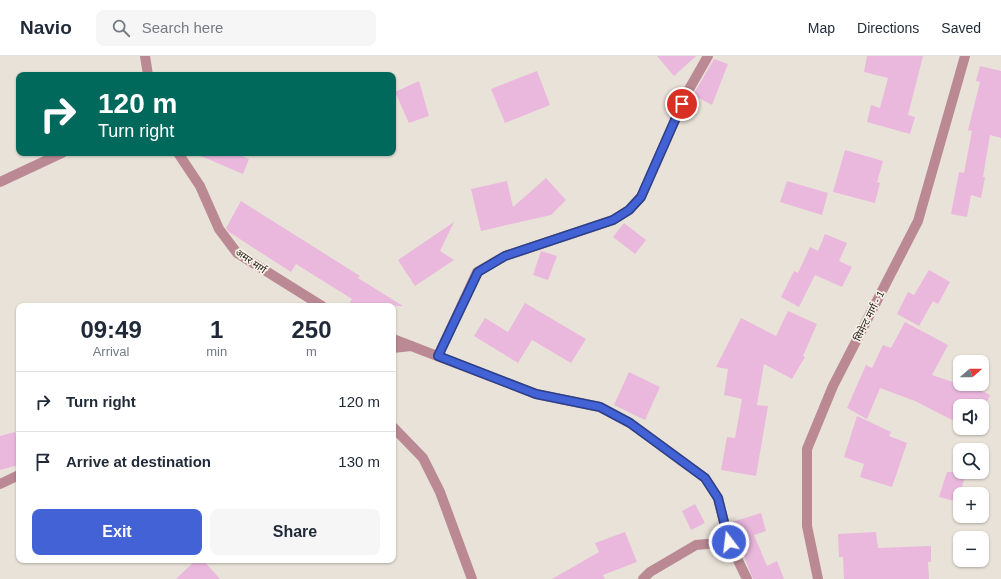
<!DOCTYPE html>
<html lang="en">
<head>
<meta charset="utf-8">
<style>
  body { margin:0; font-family:Helvetica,"Noto Sans Devanagari",sans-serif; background:#f6f6f7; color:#1f2937; height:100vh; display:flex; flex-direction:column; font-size:15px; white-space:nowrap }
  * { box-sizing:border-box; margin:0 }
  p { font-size:13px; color:#747a83 }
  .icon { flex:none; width:22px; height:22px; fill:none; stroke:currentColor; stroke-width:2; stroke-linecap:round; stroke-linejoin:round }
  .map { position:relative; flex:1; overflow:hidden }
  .sheet { position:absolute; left:16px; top:247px; width:380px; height:260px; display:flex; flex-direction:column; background:#fff; border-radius:8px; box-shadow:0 1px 3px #0004 }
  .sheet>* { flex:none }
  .banner { position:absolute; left:16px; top:16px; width:380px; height:84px; border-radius:8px; box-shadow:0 1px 3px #0004; background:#00695c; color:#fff; overflow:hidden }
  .needle { width:26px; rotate:70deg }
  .controls { position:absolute; left:953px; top:299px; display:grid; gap:8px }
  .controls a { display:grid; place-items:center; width:36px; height:36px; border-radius:8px; background:#fff; box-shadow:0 1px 3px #0004; font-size:20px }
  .pin { position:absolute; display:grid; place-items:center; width:34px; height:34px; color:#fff; margin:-17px; border:2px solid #fff; border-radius:50%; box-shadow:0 1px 4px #0007 }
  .me { position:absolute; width:44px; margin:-22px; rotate:345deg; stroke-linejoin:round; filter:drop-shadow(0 0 3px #0008) }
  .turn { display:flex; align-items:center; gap:14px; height:84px; padding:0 16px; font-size:18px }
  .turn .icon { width:52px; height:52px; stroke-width:2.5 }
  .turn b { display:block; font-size:28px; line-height:34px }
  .eta { display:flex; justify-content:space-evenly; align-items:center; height:68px; text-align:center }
  .eta b { font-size:24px; font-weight:700; line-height:28px }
  .button { display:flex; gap:8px; margin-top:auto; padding:8px 16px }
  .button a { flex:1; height:46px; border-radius:8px; background:#4262d5; color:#fff; font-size:16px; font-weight:700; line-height:46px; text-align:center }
  .button a+a { background:#f6f6f7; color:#1f2937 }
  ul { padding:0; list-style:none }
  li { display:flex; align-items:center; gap:12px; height:60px; padding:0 16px; border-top:1px solid #e0e1e3 }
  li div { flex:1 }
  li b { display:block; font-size:15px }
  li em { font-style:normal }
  header { display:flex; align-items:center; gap:24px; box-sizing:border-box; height:56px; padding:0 20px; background:#fff; border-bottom:1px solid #e0e1e3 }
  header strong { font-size:19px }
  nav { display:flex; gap:22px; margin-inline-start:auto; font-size:14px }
  .search { width:280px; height:36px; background:#f6f6f7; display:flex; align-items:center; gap:10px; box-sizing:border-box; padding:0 14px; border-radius:8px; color:#747a83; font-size:15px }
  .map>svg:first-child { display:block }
  .building { fill:#eab8dd }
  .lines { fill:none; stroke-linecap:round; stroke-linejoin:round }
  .service { stroke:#ba8994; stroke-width:10 }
  .minor { stroke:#ba8994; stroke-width:10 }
  .tertiary { stroke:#ba8994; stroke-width:10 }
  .route-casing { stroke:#2b408a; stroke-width:10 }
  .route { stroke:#4262d5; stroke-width:7 }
  .labels { text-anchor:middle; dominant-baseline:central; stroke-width:3.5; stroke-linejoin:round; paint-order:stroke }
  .street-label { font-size:10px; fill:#1f1d19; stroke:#f6f0e5 }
</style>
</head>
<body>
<header>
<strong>Navio</strong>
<div class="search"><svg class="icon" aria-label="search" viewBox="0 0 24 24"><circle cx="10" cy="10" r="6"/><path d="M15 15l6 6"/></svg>Search here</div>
<nav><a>Map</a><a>Directions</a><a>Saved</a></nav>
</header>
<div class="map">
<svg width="1001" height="523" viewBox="0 0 1001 523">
  <rect width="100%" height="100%" fill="#e9e2d8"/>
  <g class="building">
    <polygon points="657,0 696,0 674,20"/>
    <polygon points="867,0 923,0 908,59 915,61 910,78 867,66 871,49 880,52 888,22 864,16"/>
    <polygon points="714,3 728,8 712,49 693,39"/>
    <polygon points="980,10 1001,15 1001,82 990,79 983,121 985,121 981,142 971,139 967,161 951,158 959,116 964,117 972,75 968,74 980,26 976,25"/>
    <polygon points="537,15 550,49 505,67 491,33"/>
    <polygon points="419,25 429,60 409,67 395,36"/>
    <polygon points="845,94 883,105 877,126 880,127 875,147 833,136"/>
    <polygon points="194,97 235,97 249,103 243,118"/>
    <polygon points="546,122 566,144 551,159 481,175 471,133 507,125 513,151"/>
    <polygon points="787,125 828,137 822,159 780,146"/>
    <polygon points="241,145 360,220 358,222 403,250 348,250 352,243 296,208 291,216 229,176 226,172"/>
    <polygon points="454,166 440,195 454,204 415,230 398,204"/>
    <polygon points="624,167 646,184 635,198 613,181"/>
    <polygon points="825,178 847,187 839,205 852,211 842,231 815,219 799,251 781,241 794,215 798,217 810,191 818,195"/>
    <polygon points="541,195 557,200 548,224 533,219"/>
    <polygon points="929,214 950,226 938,248 933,245 919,270 897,258 908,236 914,239"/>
    <polygon points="525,247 586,283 571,307 532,284 518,307 474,280 485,262 508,276"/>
    <polygon points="788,255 817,268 803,300 805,301 792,323 764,308 757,349 768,350 756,420 721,414 727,381 735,382 742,343 724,339 728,313 716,311 741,262 776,280"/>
    <polygon points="905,266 948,289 932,319 974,333 974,331 990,339 982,357 982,350 960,350 960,368 915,345 880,332 867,363 847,352 866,309 872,312 883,289 891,292"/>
    <polygon points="629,316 660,331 645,364 614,349"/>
    <polygon points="857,360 891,376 889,380 907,387 892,431 860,421 864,408 844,401"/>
    <polygon points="15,376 19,390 19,409 0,414 0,380"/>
    <polygon points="947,416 966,416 958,446 939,441"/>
    <polygon points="695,448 705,467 691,474 682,455"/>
    <polygon points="761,457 766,475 754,479 767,510 777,505 784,523 753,523 747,508 732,466"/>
    <polygon points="625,476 637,506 603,519 605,523 552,523 599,496 595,487"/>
    <polygon points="876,476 878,492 931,490 931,506 928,506 929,523 844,523 843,501 839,501 838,478"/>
    <polygon points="196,504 203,504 220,523 176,523"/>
  </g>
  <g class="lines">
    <g class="service">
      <polyline points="0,126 62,97"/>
      <polyline points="393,292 411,290"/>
      <polyline points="438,300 477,216 505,200 613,164 629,154 641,141 688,35 708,0"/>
      <polyline points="393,371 423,402 440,436 472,523"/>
      <polyline points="0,428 19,419"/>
    </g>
    <g class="minor">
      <polyline points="145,0 148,19"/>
      <polyline points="178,97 200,130 219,173 237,197 322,250"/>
      <polyline points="393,283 536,338 600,351 630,367 705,422 718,442 729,486 747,523"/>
      <polyline points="643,523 650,516 696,489 729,486"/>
    </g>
    <polyline class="tertiary" points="818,523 807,470 807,393 833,330 918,165 965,0"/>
  </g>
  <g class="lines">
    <g class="route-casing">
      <polyline id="route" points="682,48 641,141 629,154 613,164 505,200 478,216 438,300 536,338 600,351 630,367 705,422 718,442 729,486"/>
    </g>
    <use href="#route" class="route"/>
  </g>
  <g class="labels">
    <g class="street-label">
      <text transform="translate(251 205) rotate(35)">अमर मार्ग</text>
      <text transform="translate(869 260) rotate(-63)">सिमेन्ट मार्ग - 1</text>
    </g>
  </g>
</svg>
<div class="controls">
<a><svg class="needle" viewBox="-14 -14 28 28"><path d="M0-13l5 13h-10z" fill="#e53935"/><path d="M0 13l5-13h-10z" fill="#747a83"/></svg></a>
<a><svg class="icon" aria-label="sound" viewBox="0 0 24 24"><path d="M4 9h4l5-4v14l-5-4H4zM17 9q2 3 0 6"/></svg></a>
<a><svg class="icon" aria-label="search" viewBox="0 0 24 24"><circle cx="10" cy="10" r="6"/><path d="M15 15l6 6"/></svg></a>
<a>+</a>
<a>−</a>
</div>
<div class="pin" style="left:682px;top:48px;background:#d93025"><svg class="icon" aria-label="arrive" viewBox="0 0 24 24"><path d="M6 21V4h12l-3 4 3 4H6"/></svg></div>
<svg class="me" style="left:729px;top:486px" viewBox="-20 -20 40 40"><circle r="17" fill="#4262d5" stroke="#fff" stroke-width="3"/><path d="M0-11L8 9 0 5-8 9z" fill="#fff"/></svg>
<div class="banner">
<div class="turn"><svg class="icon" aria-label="right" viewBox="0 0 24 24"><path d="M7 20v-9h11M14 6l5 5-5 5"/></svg><div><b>120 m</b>Turn right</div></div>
</div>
<section class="sheet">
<div class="eta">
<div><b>09:49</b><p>Arrival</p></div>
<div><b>1</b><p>min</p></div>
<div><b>250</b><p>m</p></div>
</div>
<ul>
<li><svg class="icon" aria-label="right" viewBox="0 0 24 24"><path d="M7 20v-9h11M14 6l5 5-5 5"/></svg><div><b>Turn right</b></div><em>120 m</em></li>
<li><svg class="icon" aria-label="arrive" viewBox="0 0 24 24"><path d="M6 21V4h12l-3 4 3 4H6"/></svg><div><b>Arrive at destination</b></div><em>130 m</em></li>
</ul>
<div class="button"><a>Exit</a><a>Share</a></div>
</section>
</div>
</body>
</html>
